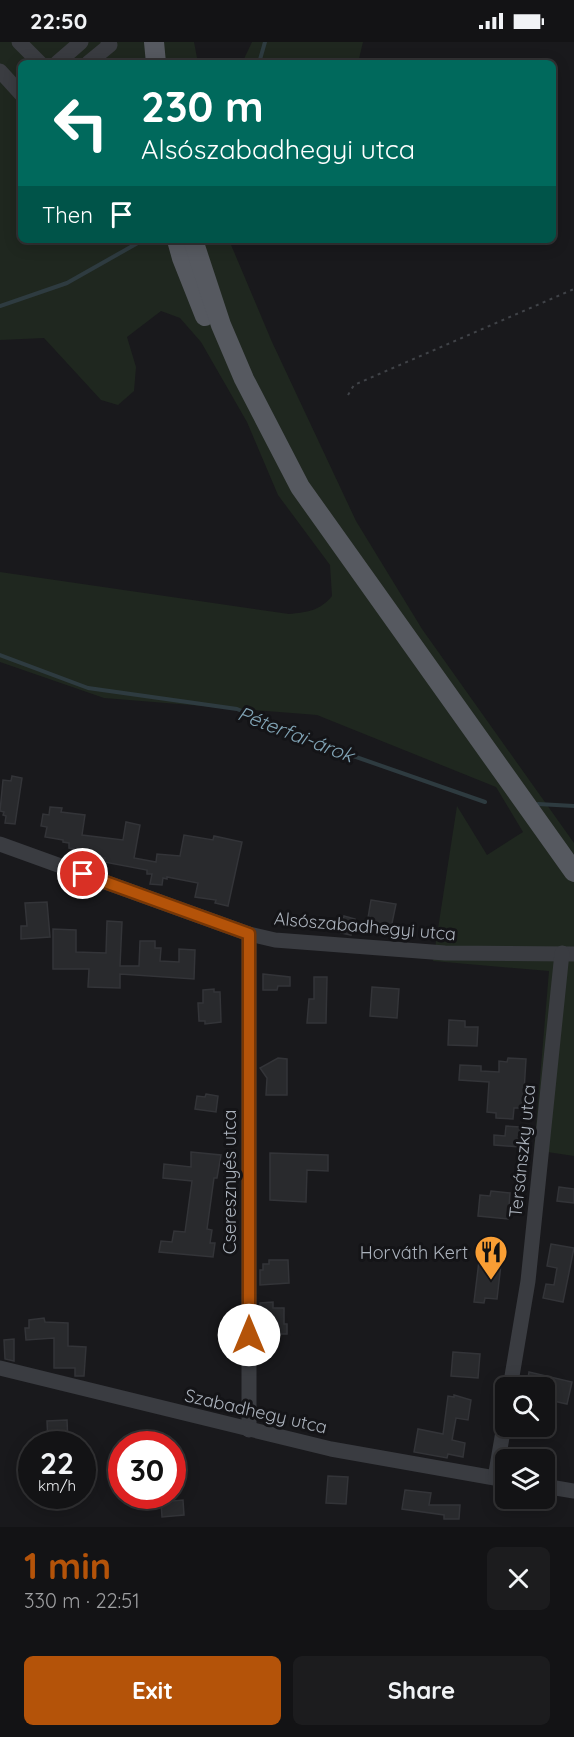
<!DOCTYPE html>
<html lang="en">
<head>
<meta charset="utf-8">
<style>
  body { margin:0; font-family:Quicksand,sans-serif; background:#1c1c1e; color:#f1f3f6; height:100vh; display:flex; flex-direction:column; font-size:22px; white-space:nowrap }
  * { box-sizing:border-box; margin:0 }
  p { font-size:20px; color:#9d9ea0 }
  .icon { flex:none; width:33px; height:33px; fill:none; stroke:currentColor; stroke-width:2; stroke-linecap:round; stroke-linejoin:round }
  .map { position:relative; height:1485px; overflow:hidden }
  .details { display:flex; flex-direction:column; background:#131315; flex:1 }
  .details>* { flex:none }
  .banner { position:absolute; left:18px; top:18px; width:538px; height:183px; border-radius:9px; box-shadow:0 3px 15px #0003,0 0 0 2px #323234; background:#00695c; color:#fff; overflow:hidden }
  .tools { position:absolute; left:495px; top:1335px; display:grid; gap:12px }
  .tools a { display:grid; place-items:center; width:60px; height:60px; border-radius:9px; background:#131315; box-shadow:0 3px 15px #0003,0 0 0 2px #323234; font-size:30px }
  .speed { position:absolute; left:18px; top:1389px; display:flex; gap:12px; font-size:30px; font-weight:700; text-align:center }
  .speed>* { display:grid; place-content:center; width:78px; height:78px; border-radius:50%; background:#131315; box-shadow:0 3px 15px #0003,0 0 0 2px #323234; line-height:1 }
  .speed small { font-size:15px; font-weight:400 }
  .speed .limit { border:9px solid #d22; background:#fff; color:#111 }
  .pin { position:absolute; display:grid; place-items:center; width:51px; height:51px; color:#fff; margin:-26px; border:3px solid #fff; border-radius:50%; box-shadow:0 2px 6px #0007 }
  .me { position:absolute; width:66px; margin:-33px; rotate:0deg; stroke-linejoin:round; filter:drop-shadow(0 0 4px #0008) }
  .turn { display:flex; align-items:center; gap:21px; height:126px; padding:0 24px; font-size:27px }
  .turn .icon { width:78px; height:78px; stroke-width:2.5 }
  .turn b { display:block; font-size:42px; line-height:51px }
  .then { display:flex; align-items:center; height:57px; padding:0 24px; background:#0003; gap:12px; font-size:22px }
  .round { display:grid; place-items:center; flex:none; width:63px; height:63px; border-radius:9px; background:#1c1c1e }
  .head { display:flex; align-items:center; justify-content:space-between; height:102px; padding:0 24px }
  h1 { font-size:36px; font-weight:700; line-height:45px; color:#b45309 }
  .button { display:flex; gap:12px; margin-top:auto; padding:12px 24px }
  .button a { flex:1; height:69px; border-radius:9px; background:#b45309; color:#fff; font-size:24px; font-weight:700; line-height:69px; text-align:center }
  .button a+a { background:#1c1c1e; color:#f1f3f6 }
  .status { display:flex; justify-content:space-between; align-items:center; height:42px; padding:0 30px; background:#131315; direction:ltr }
  .status svg { height:16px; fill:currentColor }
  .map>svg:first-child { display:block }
  .green { fill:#1f271f }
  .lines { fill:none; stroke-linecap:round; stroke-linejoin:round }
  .stream { stroke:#2e3b40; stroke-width:4 }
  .building { fill:#292a2d; stroke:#333438; stroke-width:1.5 }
  .path { stroke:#404348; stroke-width:2; stroke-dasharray:3 4.5; stroke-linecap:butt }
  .minor { stroke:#3a3c41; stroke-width:15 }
  .major { stroke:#565960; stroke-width:20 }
  .route-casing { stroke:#753606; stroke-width:15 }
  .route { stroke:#b45309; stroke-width:10 }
  .labels { text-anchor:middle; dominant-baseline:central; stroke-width:6; stroke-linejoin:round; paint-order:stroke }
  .street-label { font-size:18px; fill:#abb2bc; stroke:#141417 }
  .poi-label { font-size:18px; fill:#abb2bc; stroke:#141417; text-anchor:end }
  .water-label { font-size:20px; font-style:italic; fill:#82a5b7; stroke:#141417 }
</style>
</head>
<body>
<div class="status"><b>22:50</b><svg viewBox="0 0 49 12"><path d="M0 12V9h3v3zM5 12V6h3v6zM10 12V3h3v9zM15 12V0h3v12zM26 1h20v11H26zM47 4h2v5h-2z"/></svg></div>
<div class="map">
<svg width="574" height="1485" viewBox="0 0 574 1485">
  <rect width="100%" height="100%" fill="#19191c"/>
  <g class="green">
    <path d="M 0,0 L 194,0 L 198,21 L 21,21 L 21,198 L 229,198 L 272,300 L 356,479 L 422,587 L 574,801 L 574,1114 L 534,1108 L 549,929 L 433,919 L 457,764 L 487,813 L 523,790 L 496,745 L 317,673 L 104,656 L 0,620 L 0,530 L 289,572 C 307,570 320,569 332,554 L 330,523 L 278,453 L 247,380 L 201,300 L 180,276 L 161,269 L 127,295 L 136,325 L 134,349 L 118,363 L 101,358 L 44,296 L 0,298 Z"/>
    <polygon points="252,0 363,0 358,21 242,21"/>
  </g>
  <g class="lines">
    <g class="stream">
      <polyline points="259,21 265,0"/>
      <polyline points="0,264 67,241 143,198"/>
      <polyline points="0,613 88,646 237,667 336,708 485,760"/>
      <polyline points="538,762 574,764"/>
    </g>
  </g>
  <g class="building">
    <polygon points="12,734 22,736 15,782 5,781 6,774 3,773 4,770 0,769 3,738 11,739"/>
    <polygon points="50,765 62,766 61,770 85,773 82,793 123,798 126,780 140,783 134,816 156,820 157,812 180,814 184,793 213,798 214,794 242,800 228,864 215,861 216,858 195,855 198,841 167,835 167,837 163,836 162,843 150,842 152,832 147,832 147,828 104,820 105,816 87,813 88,809 69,806 69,801 63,800 63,798 45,795 47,785 41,784 43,772 49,773"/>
    <polygon points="371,858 396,862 391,886 367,882"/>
    <polygon points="47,860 50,895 21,897 21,884 27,884 25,861"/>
    <polygon points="344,874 355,877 351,893 341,891"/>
    <polygon points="107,879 122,880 120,924 139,924 140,899 155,899 155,906 161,906 160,919 179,920 179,907 195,908 194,937 120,932 120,946 88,945 89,927 53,927 53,887 76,888 76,910 106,911"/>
    <polygon points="263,932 290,935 290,944 278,944 277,948 263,948"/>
    <polygon points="314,935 327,935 326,981 307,981 309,957 314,957"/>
    <polygon points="372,945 399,947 397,976 370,974"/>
    <polygon points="214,947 214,950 220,950 221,980 205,982 205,979 199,979 198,961 203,961 203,948"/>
    <polygon points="449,978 465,979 465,985 478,985 477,1004 448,1003"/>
    <polygon points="278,1016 287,1017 287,1053 266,1053 267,1036 260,1026"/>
    <polygon points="508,1016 526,1017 523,1066 514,1066 513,1077 496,1076 496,1071 487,1070 489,1040 459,1038 460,1023 481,1024 481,1029 499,1030 499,1019 507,1020"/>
    <polygon points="206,1052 218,1054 216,1070 195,1067 197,1054 205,1055"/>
    <polygon points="506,1084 520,1085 519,1105 494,1103 494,1093 505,1094"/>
    <polygon points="191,1110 221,1113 217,1136 214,1136 207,1187 212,1188 210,1201 215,1201 213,1215 159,1210 161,1199 172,1200 174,1189 185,1190 192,1139 163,1136 164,1122 191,1125"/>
    <polygon points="270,1111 328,1113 328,1129 307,1128 306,1160 270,1158"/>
    <polygon points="559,1145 574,1147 574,1161 557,1159"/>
    <polygon points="491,1149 510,1151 508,1177 478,1174 480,1153 490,1154"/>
    <polygon points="551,1202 574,1206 563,1260 543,1256 546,1242 554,1243 557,1226 547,1224"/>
    <polygon points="269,1218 288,1218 289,1241 260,1243 260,1228 263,1228 263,1222 269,1222"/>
    <polygon points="479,1219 501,1222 497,1257 485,1256 484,1261 474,1260"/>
    <polygon points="273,1260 273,1266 284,1266 284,1282 287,1282 287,1292 273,1292 273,1287 260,1287 260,1261"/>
    <polygon points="44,1276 45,1280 68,1281 68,1304 86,1305 84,1334 75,1334 75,1326 54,1326 54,1296 26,1298 25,1286 29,1286 29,1278"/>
    <polygon points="14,1297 14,1319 5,1317 4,1298"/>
    <polygon points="453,1310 480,1312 478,1336 451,1334"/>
    <polygon points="529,1330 572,1340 567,1362 544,1357 544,1346 527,1343"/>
    <polygon points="454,1353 471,1358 468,1378 456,1376 452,1398 465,1401 463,1415 448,1412 447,1416 414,1410 418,1387 443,1392 448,1354 454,1355"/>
    <polygon points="67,1378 68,1400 48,1401 47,1379"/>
    <polygon points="328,1434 348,1435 346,1462 326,1461"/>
    <polygon points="405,1448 431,1451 429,1463 460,1463 459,1477 444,1477 444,1473 402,1467"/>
    <polygon points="183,1458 184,1473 162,1475 161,1460"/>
  </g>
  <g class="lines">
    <polyline class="path" points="348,353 354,343 574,247"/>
    <g class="minor">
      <polyline points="19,0 40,21"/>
      <polyline points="57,21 81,0"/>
      <polyline points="88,21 110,3 108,0"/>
      <polyline points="0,29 21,52"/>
      <polyline points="0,802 249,892 275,898 445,911 574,912"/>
      <polyline points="249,892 249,1388"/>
      <polyline points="0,1326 331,1407 506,1438"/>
      <polyline points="510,1346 528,1239 562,911"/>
      <polyline points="495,1436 506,1372"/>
      <polyline points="544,1444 574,1449"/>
    </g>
    <g class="major">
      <polyline points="154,0 156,21"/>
      <polyline points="177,198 182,216 205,274"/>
      <polyline points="193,198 221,283 244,337 300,445 574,830"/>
    </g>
  </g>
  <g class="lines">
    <g class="route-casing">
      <polyline id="route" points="83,832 249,892 249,1293"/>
    </g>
    <use href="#route" class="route"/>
  </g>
  <defs>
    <g id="restaurant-pin" transform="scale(1.725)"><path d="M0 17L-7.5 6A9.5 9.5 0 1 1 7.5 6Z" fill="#f99e34" stroke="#141417"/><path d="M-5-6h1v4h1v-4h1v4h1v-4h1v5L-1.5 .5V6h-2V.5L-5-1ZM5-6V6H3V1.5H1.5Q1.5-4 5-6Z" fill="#111"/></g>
  </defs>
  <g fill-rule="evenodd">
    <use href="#restaurant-pin" x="491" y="1210"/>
  </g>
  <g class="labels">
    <g class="street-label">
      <text transform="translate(365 884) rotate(5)">Alsószabadhegyi utca</text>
      <text transform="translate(522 1109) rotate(-84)">Tersánszky utca</text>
      <text transform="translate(229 1140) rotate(-90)">Cseresznyés utca</text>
      <text transform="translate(256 1369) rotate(13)">Szabadhegy utca</text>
    </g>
    <g class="poi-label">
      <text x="468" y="1210">Horváth Kert</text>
    </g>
    <g class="water-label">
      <text transform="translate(296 692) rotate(21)">Péterfai-árok</text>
    </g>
  </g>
</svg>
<div class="tools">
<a><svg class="icon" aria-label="search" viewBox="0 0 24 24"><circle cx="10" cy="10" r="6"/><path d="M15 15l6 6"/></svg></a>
<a><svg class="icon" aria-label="layers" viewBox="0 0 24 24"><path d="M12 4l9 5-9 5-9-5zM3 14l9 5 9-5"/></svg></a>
</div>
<div class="speed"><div>22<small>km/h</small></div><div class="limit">30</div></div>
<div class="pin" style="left:83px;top:832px;background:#d93025"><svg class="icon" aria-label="arrive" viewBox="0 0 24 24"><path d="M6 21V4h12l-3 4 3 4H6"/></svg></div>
<svg class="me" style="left:249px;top:1293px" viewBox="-20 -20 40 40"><circle r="19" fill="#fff"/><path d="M0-13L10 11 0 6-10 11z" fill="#b45309"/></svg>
<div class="banner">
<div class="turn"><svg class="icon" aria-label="left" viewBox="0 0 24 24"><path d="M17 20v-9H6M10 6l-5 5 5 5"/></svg><div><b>230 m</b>Alsószabadhegyi utca</div></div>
<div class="then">Then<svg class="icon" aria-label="arrive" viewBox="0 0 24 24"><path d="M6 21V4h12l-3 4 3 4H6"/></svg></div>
</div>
</div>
<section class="details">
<div class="head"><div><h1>1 min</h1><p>330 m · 22:51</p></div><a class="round"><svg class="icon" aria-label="close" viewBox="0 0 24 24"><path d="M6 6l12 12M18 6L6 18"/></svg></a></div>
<div class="button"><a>Exit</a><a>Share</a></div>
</section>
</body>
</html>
